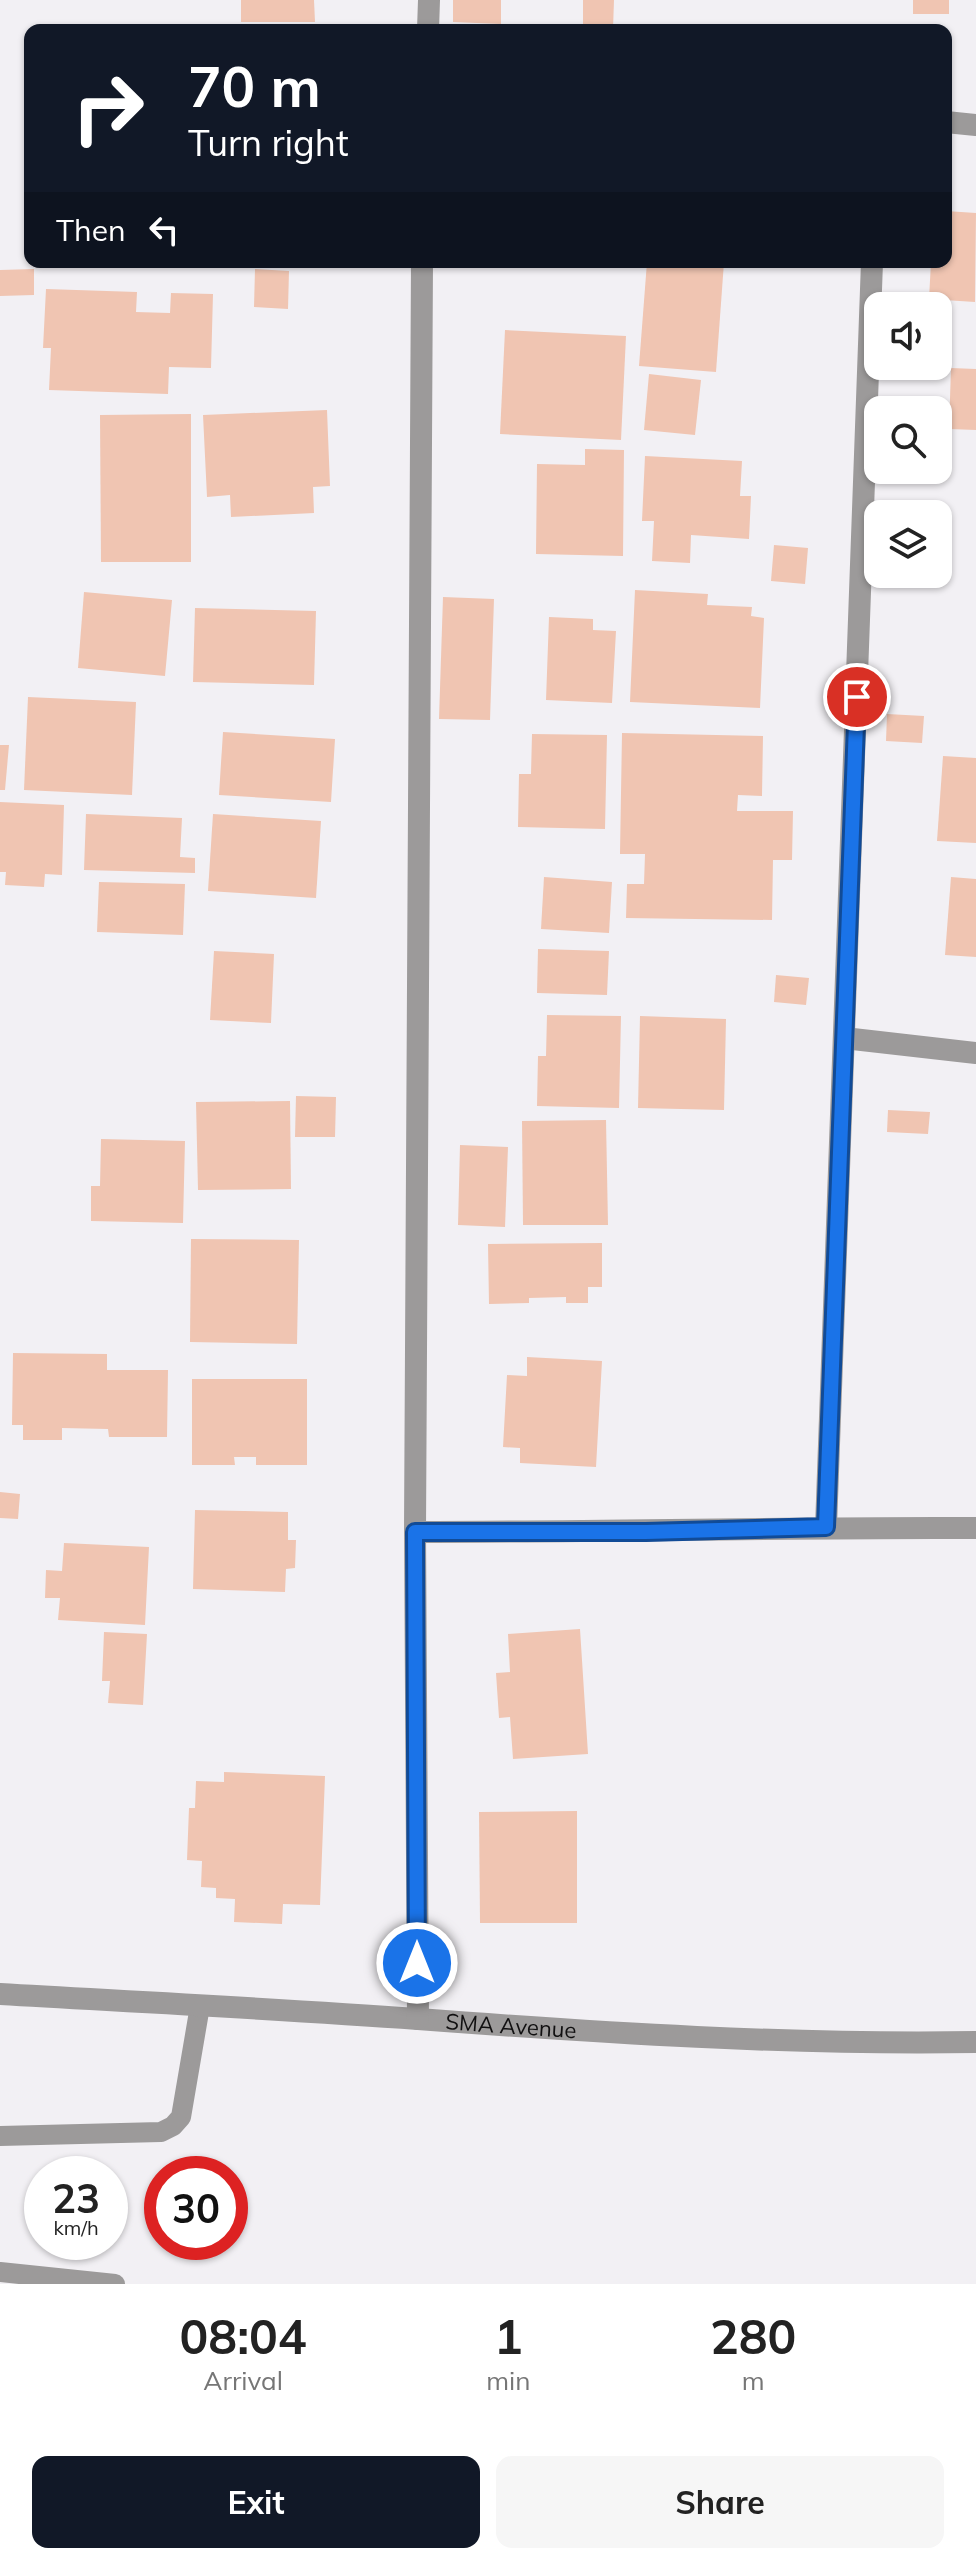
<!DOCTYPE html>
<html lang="en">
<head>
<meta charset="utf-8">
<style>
  body { margin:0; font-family:Mulish,sans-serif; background:#f6f6f6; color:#222; height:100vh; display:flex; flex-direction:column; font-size:30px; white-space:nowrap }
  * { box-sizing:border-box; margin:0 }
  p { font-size:26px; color:#767676 }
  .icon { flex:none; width:44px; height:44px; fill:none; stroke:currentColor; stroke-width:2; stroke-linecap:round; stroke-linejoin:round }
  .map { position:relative; height:2284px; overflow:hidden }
  .drawer { display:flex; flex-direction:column; background:#fff; flex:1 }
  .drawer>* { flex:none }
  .top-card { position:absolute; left:24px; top:24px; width:928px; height:244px; border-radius:16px; box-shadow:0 2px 6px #0004; background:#111827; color:#fff; overflow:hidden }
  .controls { position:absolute; left:864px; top:292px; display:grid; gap:16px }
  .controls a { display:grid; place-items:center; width:88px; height:88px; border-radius:16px; background:#fff; box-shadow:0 2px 6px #0004; font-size:40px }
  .speed { position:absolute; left:24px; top:2156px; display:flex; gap:16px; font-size:40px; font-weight:700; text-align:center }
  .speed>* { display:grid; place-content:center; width:104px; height:104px; border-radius:50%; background:#fff; box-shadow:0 2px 6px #0004; line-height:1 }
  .speed small { font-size:20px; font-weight:400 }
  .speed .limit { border:12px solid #d22; background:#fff; color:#111 }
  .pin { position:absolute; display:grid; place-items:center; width:68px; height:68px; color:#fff; margin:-34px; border:4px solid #fff; border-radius:50%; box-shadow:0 2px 8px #0007 }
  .me { position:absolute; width:88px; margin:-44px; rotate:0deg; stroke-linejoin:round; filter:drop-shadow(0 0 6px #0008) }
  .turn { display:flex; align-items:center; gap:28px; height:168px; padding:0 32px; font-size:36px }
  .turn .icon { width:104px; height:104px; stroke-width:2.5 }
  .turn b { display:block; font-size:56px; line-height:68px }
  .then { display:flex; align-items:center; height:76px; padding:0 32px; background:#0003; gap:16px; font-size:30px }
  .eta { display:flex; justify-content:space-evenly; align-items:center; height:136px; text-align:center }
  .eta b { font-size:48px; font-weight:700; line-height:56px }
  .button { display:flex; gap:16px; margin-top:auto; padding:16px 32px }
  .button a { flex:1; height:92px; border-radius:16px; background:#111827; color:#fff; font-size:32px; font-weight:700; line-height:92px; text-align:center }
  .button a+a { background:#f6f6f6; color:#222 }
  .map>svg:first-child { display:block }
  .building { fill:#f0c5b2 }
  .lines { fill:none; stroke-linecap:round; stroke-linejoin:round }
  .service { stroke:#9c9a9a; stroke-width:20 }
  .minor { stroke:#9c9a9a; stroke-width:22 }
  .route-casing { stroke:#114b97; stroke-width:20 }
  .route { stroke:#1a73e8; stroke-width:14 }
  .labels { text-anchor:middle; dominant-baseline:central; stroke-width:6; stroke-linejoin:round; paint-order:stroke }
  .street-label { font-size:22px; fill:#111011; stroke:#fff }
</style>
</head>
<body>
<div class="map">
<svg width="976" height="2284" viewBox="0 0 976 2284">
  <rect width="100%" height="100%" fill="#f2f0f4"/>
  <g class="building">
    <polygon points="241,0 314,0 315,22 241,22"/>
    <polygon points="453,0 501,0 501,24 453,22"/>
    <polygon points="583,0 614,0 613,29 583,28"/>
    <rect x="913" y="0" width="36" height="14"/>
    <polygon points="946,211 976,213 975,302 929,299 931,262 946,262"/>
    <polygon points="537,262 587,262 587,266 537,265"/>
    <polygon points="647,262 724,262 716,372 639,366"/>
    <polygon points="34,269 34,295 0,296 0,270"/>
    <polygon points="255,269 289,271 288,309 254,307"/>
    <polygon points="46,289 137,292 136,312 170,313 171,293 213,294 211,368 169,367 168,394 49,390 51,348 43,348"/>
    <polygon points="505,330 626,336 621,440 500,434"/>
    <polygon points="951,368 976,369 976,430 949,429"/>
    <polygon points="649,374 701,380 695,435 644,430"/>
    <polygon points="327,410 330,486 313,487 314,513 231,517 230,495 207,497 203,415"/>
    <polygon points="191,414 191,562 101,562 100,415"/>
    <polygon points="585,449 624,450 623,556 536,554 537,464 585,465"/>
    <polygon points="645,456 742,461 740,496 751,496 749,539 691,535 690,563 652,561 654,521 642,521"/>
    <polygon points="774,545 808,548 805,584 771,581"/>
    <polygon points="635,590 708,594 707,605 752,607 751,616 764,618 760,708 630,702"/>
    <polygon points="84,592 172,600 165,676 78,668"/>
    <polygon points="443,597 494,599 490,720 439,719"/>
    <polygon points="195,608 316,611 314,685 193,682"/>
    <polygon points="549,617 593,619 593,630 616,631 612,703 546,700"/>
    <polygon points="28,697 136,702 132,795 24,790"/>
    <polygon points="887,714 924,716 922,743 886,741"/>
    <polygon points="223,732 335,739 331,802 219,795"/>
    <polygon points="622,733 763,736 762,796 738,795 737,811 793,811 792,860 773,860 772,920 626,918 627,884 644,884 645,854 620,854"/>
    <polygon points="532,734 607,735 605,829 518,827 519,774 531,774"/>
    <polygon points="0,745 9,745 5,790 0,790"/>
    <polygon points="943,756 976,758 976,843 937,841"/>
    <polygon points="0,802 64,805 62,875 45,874 44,887 5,885 6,872 0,872"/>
    <polygon points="86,814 182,818 180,857 195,858 195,873 84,870"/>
    <polygon points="213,814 321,821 316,898 208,891"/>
    <polygon points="544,877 612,882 609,933 541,929"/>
    <polygon points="951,877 976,879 976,957 945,955"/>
    <polygon points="99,882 185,884 183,935 97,932"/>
    <polygon points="538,949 609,951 607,995 537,993"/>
    <polygon points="214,951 274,954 271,1023 210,1020"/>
    <polygon points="776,975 809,978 806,1005 774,1002"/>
    <polygon points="547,1015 621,1016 619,1108 537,1106 538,1056 546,1056"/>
    <polygon points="640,1016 726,1019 724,1110 638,1108"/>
    <polygon points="296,1096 336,1097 335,1137 295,1137"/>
    <polygon points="290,1101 291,1189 198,1190 196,1102"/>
    <polygon points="888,1110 930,1112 928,1134 887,1132"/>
    <polygon points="606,1120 608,1225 523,1225 522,1121"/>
    <polygon points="101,1139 185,1141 183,1223 91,1221 91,1186 100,1186"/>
    <polygon points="460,1145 508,1147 505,1227 458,1225"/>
    <polygon points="191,1239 299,1240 297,1344 190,1342"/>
    <polygon points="602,1243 602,1287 588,1287 588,1303 566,1303 566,1297 529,1298 529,1303 489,1304 488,1244"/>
    <polygon points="13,1353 107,1354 107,1370 168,1370 167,1437 109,1437 108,1429 62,1428 62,1440 23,1440 23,1425 12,1425"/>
    <polygon points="527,1357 602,1361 596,1467 520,1463 520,1448 503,1447 507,1375 527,1376"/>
    <polygon points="192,1379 307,1379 307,1465 256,1465 256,1457 234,1457 235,1465 192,1465"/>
    <polygon points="0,1492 20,1494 18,1519 0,1518"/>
    <polygon points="195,1510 288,1512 288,1540 296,1540 295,1568 286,1569 285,1592 193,1589"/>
    <polygon points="64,1543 149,1547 145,1625 58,1620 60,1598 45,1598 46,1570 62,1571"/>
    <polygon points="580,1629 588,1754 513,1759 510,1717 499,1718 496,1673 510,1672 508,1634"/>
    <polygon points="104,1632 147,1634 143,1705 108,1703 110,1681 102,1681"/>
    <polygon points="224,1772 325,1776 320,1905 283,1904 282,1924 234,1922 235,1899 216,1898 216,1888 201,1887 202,1861 187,1860 189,1808 195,1808 196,1781 224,1782"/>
    <polygon points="577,1811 577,1923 480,1923 479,1812"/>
  </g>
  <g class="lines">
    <g class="service">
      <polyline points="0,2136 161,2132 173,2126 181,2117 200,2006"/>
      <polyline points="0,2272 115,2284"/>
    </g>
    <g class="minor">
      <polyline points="428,30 429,0"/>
      <polyline points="946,122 976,125"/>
      <polyline points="844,1038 976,1053"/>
      <polyline points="826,1527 872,262"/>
      <path d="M 415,1532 C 602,1532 789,1527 976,1528"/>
      <path id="s1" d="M 0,1994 C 139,2002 279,2009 418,2019 C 603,2033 790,2045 976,2042"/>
      <polyline points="418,2019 415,1532 422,262"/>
    </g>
  </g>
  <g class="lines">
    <g class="route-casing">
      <polyline id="route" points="417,1963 415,1532 646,1532 826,1527 857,697"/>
    </g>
    <use href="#route" class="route"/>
  </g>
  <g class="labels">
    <g class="street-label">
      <text stroke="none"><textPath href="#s1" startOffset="512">SMA Avenue</textPath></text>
    </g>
  </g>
</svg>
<div class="controls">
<a><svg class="icon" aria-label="sound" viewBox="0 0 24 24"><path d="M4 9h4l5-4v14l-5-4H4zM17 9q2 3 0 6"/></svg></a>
<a><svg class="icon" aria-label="search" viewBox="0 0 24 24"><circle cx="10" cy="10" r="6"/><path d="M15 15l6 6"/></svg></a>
<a><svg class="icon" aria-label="layers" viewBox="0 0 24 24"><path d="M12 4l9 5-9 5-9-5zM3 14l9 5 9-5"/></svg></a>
</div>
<div class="speed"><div>23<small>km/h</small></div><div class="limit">30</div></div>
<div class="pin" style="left:857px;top:697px;background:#d93025"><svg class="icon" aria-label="arrive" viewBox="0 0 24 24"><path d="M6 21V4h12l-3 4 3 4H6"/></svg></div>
<svg class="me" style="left:417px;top:1963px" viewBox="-20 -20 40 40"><circle r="17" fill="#1a73e8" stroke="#fff" stroke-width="3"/><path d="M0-11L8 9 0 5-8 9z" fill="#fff"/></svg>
<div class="top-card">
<div class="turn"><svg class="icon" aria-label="right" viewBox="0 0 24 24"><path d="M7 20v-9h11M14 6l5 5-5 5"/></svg><div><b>70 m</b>Turn right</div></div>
<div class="then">Then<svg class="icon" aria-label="left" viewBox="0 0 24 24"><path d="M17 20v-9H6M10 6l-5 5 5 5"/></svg></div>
</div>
</div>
<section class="drawer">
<div class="eta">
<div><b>08:04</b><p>Arrival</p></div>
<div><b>1</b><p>min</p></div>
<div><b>280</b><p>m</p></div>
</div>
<div class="button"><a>Exit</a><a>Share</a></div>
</section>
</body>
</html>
